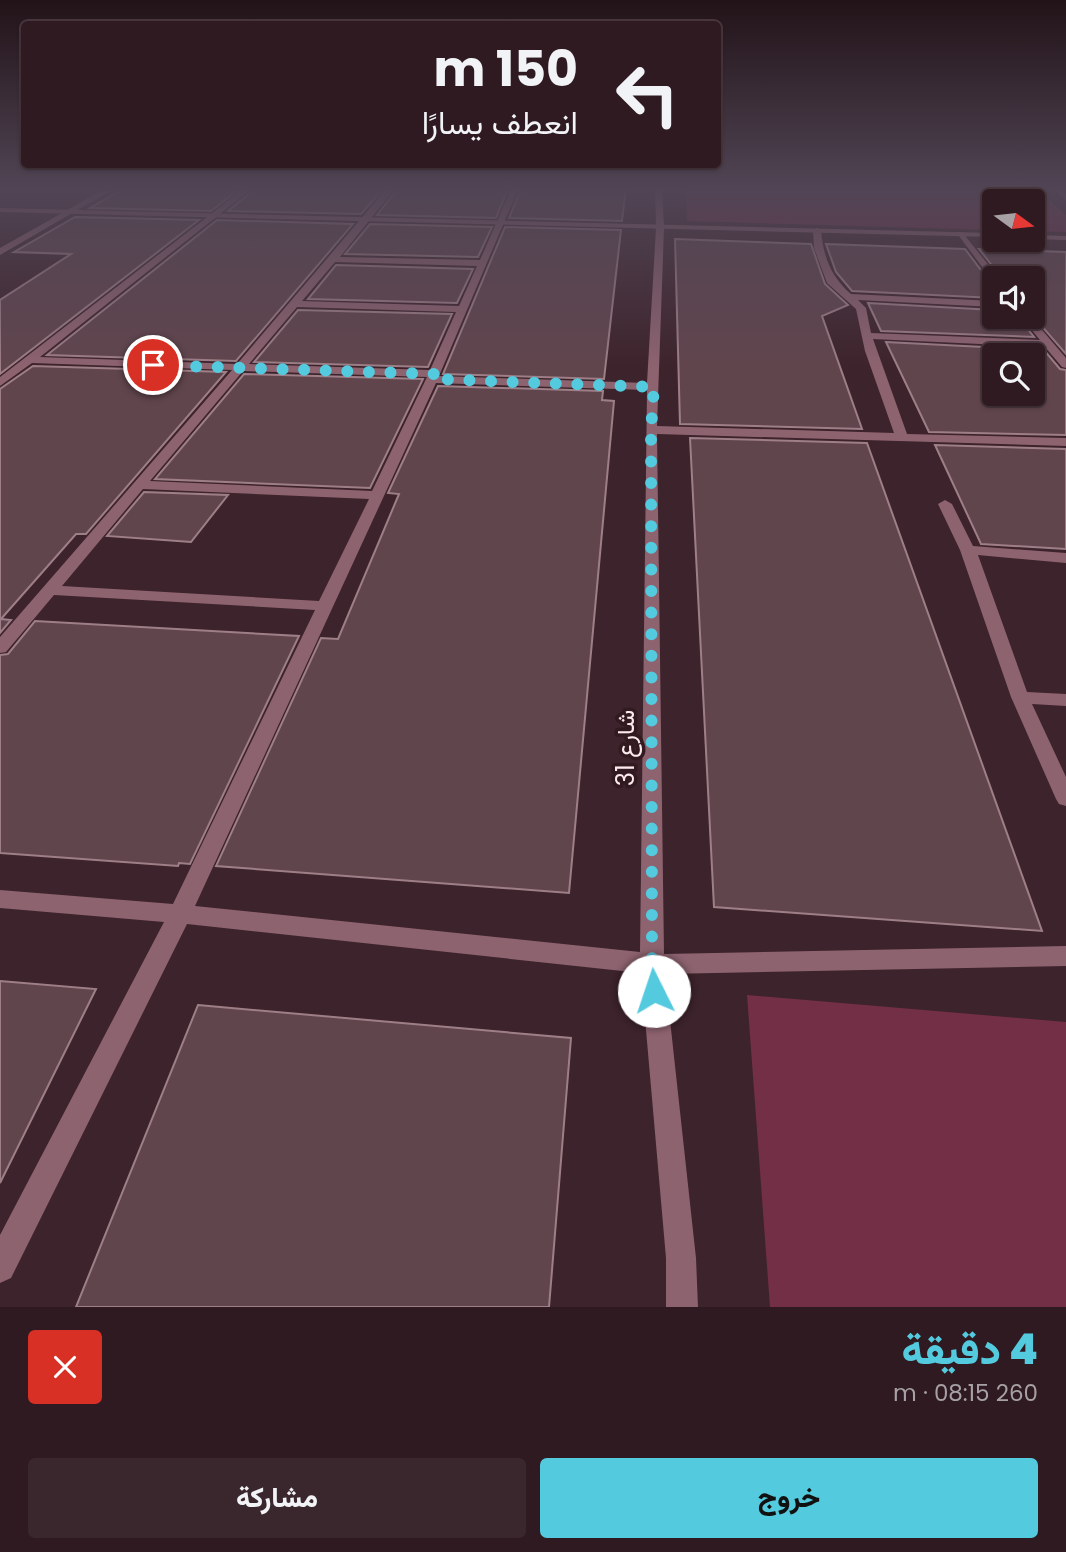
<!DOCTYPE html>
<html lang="ar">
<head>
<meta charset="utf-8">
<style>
  body { margin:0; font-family:Poppins,Vazirmatn,sans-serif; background:#3a272d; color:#f1f3f6; direction:rtl; height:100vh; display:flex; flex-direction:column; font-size:26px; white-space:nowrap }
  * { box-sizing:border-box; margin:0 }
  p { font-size:23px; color:#a7a1a5 }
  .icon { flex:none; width:38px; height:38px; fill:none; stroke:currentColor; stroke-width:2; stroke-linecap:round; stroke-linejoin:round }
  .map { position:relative; height:1307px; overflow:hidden; direction:ltr }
  .drawer { display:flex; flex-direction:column; background:#2e1a20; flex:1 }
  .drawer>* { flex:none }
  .banner { position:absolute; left:21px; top:21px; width:700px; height:147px; border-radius:7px; box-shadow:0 2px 5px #0004,0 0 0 2px #49383e; direction:rtl; background:#2e1a20; color:#f1f3f6; overflow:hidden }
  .needle { width:46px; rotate:105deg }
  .tools { position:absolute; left:982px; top:189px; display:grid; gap:14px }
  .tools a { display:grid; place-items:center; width:63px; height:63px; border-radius:7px; background:#2e1a20; box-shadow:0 2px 5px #0004,0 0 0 2px #49383e; font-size:35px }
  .pin { position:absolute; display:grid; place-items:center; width:60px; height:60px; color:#fff; margin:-30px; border:4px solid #fff; border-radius:50%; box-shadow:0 2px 7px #0007 }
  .me { position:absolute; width:77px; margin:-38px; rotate:356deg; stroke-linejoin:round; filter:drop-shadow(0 0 5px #0008) }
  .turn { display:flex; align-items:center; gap:24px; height:147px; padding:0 28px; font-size:32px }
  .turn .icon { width:91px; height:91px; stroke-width:2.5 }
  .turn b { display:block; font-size:49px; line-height:60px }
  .round { display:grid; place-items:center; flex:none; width:74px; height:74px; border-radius:7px; background:#3a272d }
  .overview { display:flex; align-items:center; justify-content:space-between; height:119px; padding:0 28px }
  h1 { font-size:42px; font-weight:800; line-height:52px; color:#54cade }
  .button { display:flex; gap:14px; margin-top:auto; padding:14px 28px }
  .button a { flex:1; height:80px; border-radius:7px; background:#54cade; color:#111; font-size:28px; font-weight:800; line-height:80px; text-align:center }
  .button a+a { background:#3a272d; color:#f1f3f6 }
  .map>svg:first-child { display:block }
  .green { fill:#722f46 }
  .building { fill:#61454d; stroke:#9e7f87; stroke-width:2; fill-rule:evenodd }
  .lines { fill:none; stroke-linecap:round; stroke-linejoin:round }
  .minor { fill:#8e6370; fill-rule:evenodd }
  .tertiary { fill:#8e6370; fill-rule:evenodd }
  .route { stroke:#54cade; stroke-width:12; stroke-dasharray:0 21.6 }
  .labels { text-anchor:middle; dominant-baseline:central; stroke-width:7; stroke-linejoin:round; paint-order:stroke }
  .street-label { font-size:24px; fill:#fceaef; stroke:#321a21 }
</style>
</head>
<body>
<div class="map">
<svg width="1066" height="1307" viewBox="0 0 1066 1307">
  <rect width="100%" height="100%" fill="#3d232b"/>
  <g class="green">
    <polygon points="686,187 1035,187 1066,215 1066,232 1033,231 1032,201 994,201 994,230 687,221"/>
    <polygon points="747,995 1066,1022 1066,1307 770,1307"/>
  </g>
  <g class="building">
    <polygon points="126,187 242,187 211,211 90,208"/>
    <polygon points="257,187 385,187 361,214 228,211"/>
    <polygon points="399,187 427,187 508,189 496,218 377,215"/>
    <polygon points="535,187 626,187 622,221 509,218 521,189 534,189"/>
    <polygon points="75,217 199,220 0,374 0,300 71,254 14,252"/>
    <polygon points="217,220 353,224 236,361 47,355"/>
    <polygon points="370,224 492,227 478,257 345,254"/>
    <polygon points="505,227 621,230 604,379 443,374"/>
    <polygon points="675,239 811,244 825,284 848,305 822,316 862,429 680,424"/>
    <polygon points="826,244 965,249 990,282 994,282 994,298 852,291 836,272"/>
    <polygon points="979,249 1066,252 1066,354 1032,315 1032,278 1002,278"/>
    <polygon points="336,265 473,269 457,303 308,299"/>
    <polygon points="868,303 994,310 994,317 1018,317 1034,337 881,331"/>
    <polygon points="298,310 452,314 428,367 254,362"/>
    <path d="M 886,342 L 1044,350 L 1060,369 L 1066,370 L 1066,435 L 929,432 ZM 994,355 L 1032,355 L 1032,394 L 994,394 Z"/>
    <polygon points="33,366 226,372 86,534 76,534 1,619 11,620 0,633 0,389"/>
    <polygon points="244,374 423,379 370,488 155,479"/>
    <polygon points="438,386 603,391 602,400 614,401 569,893 216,866 321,638 338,639 399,494 388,493"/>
    <polygon points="690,438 867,443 1042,931 714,907"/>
    <polygon points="935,445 1066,449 1066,549 981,544"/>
    <polygon points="144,492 228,495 191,542 107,536"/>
    <polygon points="35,621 299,636 190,864 179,863 178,866 0,853 0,655 8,654"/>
    <polygon points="0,981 96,989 0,1183"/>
    <polygon points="198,1005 571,1038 549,1307 76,1307"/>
  </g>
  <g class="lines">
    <g class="minor">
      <polygon points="108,187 117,187 0,255 0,248"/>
      <path d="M 246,187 L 254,187 L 40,357 L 237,364 L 388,187 L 396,187 L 340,257 L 480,260 L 512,187 L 519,187 L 439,376 L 647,383 L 656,228 L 655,187 L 662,187 L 664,228 L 657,426 L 894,433 L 865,351 L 856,309 L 827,283 L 814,248 L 813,230 L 817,228 L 821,230 C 823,256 831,277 851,294 L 994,301 L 994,307 L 858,300 L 866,308 L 871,333 L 1040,340 L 1021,317 L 1031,317 L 1066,358 L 1066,368 L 1062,367 L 1045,347 L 873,339 L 907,434 L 1066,438 L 1066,446 L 657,434 L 664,954 L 1066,946 L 1066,966 L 665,974 L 696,1258 L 698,1307 L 666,1307 L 666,1258 L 641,973 L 187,924 L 11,1278 L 0,1283 L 0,1235 L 164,922 L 0,908 L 0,890 L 173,904 L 315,610 L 54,595 L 6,652 L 0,653 L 0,637 L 232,370 L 32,363 L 0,386 L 0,377 ZM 335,262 L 477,266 L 459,306 L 302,301 ZM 297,307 L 456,312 L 430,370 L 249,364 ZM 243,371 L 427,377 L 372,491 L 150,481 ZM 436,383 L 647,390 L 640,952 L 195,906 ZM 143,489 L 369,499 L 319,601 L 62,586 Z"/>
      <polygon points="1050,187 1057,187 1066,194 1066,200"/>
      <polygon points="956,232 962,232 999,278 992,280"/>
      <polygon points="945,500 952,504 973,546 1066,553 1066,563 978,555 1027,692 1066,694 1066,706 1032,704 1066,777 1066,806 1059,804 1056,799 1011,697 960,550 938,504"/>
    </g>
    <g class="tertiary">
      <polygon points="0,208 994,233 994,237 0,212"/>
      <polygon points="1032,235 1066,236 1066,240 1032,239"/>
    </g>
  </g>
  <linearGradient id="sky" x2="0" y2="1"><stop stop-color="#221318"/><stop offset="0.51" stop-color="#514555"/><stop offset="1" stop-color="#514555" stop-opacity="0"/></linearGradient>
  <rect width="1066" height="370" fill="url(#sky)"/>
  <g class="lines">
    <polyline class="route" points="153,365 434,374 432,379 654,387 651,430 652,964 654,991"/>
  </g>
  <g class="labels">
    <g class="street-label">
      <text transform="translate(625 748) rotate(-90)">شارع 31</text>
    </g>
  </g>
</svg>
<div class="tools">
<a><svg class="needle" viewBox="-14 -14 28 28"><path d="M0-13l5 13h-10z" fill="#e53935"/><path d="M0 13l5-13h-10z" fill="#a7a1a5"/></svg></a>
<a><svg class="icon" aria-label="sound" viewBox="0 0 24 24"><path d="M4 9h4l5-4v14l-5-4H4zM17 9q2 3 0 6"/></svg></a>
<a><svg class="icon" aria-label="search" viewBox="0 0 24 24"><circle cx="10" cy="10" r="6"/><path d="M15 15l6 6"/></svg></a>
</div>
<div class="pin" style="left:153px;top:365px;background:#d93025"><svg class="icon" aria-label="arrive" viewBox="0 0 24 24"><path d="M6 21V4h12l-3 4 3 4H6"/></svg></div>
<svg class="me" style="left:654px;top:991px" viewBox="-20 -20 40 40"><circle r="19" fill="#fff"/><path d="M0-13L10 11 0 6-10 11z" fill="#54cade"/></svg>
<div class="banner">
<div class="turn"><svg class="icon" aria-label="left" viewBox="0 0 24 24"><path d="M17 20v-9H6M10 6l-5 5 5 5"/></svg><div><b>150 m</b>انعطف يسارًا</div></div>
</div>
</div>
<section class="drawer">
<div class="overview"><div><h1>4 دقيقة</h1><p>260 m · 08:15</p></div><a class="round" style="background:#d93025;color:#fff"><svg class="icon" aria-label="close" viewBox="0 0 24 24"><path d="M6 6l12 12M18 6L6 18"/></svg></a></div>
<div class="button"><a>خروج</a><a>مشاركة</a></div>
</section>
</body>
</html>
